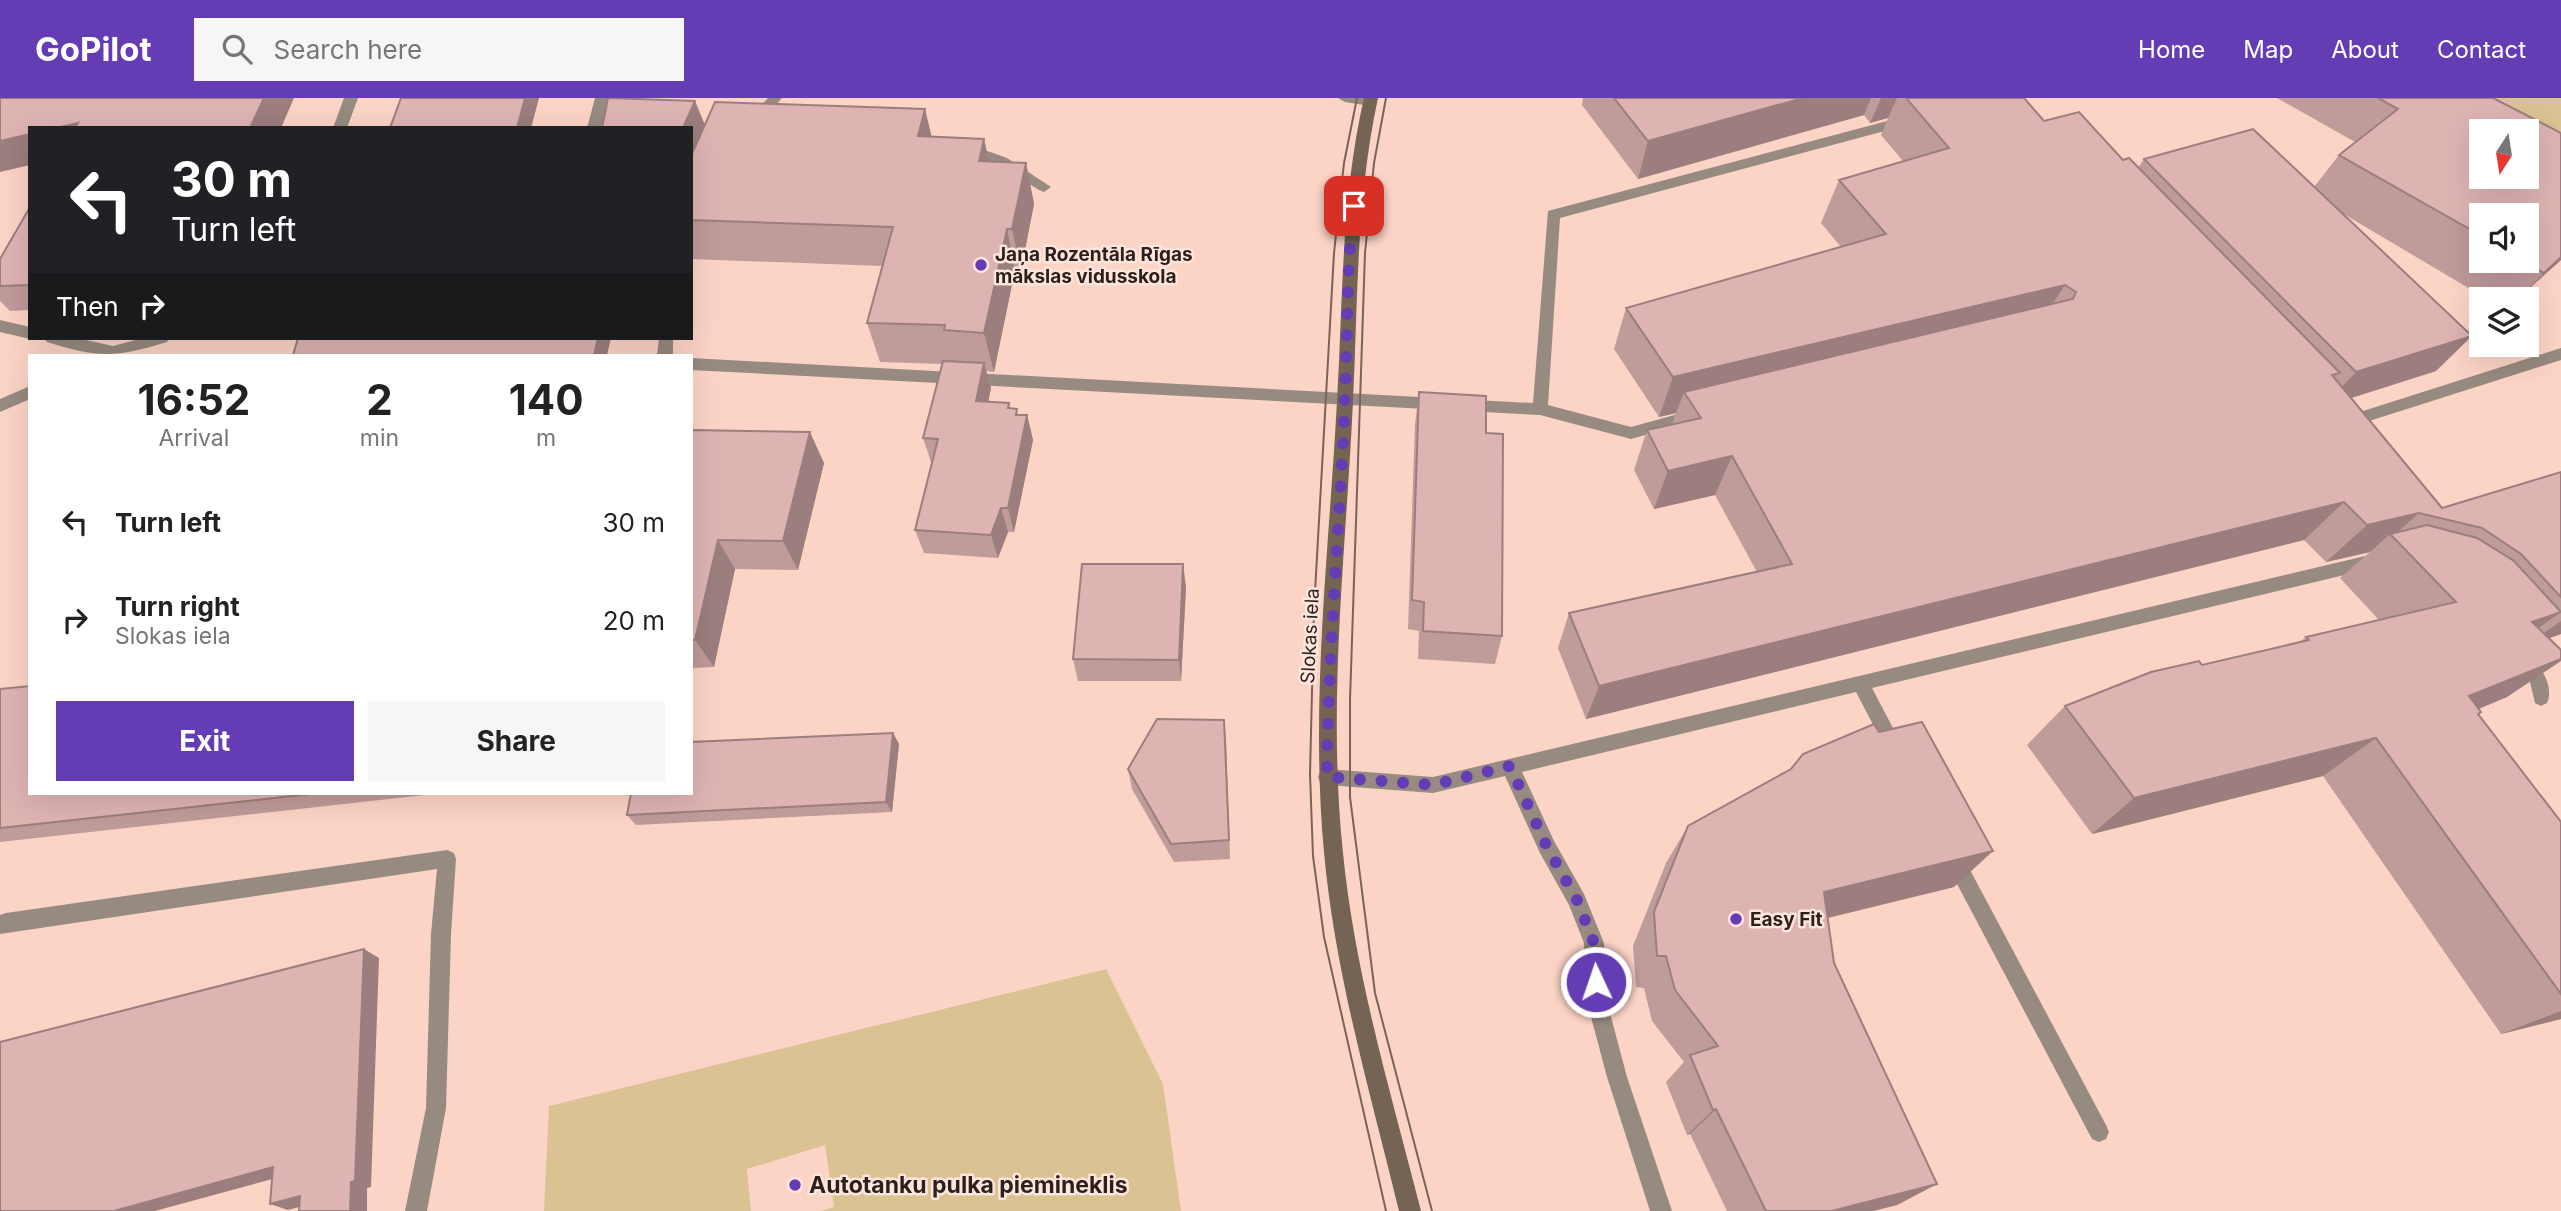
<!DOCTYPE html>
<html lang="en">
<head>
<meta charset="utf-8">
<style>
  body { margin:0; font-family:Inter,sans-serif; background:#f6f6f6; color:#222; height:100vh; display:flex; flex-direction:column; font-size:26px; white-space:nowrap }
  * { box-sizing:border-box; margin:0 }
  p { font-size:23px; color:#767676 }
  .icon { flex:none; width:38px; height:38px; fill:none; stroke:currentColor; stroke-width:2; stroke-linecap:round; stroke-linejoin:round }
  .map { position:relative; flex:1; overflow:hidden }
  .sheet { position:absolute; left:28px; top:256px; width:665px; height:441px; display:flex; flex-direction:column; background:#fff; border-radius:0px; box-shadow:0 7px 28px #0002 }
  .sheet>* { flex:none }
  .top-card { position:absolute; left:28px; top:28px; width:665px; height:214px; border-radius:0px; box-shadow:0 7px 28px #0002; background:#202124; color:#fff; overflow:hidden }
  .needle { width:46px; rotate:192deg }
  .buttons { position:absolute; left:2469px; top:21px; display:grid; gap:14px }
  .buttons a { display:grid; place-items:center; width:70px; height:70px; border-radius:0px; background:#fff; box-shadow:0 7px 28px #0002; font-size:35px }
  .pin { position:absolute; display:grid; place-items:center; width:60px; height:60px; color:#fff; margin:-30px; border-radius:14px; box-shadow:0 4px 10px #0006 }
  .me { position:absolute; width:77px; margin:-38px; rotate:357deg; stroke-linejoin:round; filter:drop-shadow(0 0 5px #0008) }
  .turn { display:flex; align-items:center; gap:24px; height:147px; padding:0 28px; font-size:32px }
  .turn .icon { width:91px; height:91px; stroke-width:2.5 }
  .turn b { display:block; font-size:49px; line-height:60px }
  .then { display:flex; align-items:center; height:66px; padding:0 28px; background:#0003; gap:14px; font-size:26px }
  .eta { display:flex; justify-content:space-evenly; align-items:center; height:119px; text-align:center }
  .eta b { font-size:42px; font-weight:700; line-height:49px }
  .primary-button { display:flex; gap:14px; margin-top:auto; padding:14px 28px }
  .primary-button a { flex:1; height:80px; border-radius:0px; background:#643cb4; color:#fff; font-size:28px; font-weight:700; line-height:80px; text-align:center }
  .primary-button a+a { background:#f6f6f6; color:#222 }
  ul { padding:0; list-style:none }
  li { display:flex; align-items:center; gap:21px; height:98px; padding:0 28px }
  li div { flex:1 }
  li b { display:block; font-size:26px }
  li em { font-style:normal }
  header { display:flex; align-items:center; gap:42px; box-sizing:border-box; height:98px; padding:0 35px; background:#643cb4; color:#fff }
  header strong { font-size:33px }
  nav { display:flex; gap:38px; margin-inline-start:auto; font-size:24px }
  .search { width:490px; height:63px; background:#f6f6f6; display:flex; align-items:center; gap:18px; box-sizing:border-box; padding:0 24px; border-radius:0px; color:#767676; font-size:26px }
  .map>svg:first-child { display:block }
  .green { fill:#dbc292 }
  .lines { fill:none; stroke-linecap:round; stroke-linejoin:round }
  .lane { fill:#978a80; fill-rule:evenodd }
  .secondary { fill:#756353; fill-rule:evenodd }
  .tram { stroke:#7b635a; stroke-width:2 }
  .wall { fill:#bf9b9a; fill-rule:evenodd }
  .shaded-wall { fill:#9b7e7d }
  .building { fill:#deb4b3; stroke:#9b7e7d; stroke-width:2; fill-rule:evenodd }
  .route { stroke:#643cb4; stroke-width:12; stroke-dasharray:0 21.6 }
  .poi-dot { fill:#643cb4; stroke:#fee5dd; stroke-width:2.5 }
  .labels { text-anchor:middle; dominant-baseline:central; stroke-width:5; stroke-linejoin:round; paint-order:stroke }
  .poi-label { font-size:19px; font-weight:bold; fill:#2d1f1a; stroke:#fee5dd; text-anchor:start }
  .street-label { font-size:19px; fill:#2d1f1a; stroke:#fee5dd }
  .near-poi-label { font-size:23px; font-weight:bold; fill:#2d1f1a; stroke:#fee5dd; text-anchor:start }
</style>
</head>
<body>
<header>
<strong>GoPilot</strong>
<div class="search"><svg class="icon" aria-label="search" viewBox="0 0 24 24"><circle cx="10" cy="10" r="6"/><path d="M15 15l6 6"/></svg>Search here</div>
<nav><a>Home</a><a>Map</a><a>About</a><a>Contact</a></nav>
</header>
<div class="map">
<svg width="2561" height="1113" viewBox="0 0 2561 1113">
  <rect width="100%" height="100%" fill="#fcd4c6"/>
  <g class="green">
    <polygon points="2443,0 2561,0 2561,68 2527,33"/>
    <polygon points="1106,871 1163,986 1181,1113 820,1113 834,1109 825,1047 747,1071 751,1113 544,1113 549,1008"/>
  </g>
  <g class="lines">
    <g class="lane">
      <polygon points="344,0 358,0 347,30 333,30"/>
      <polygon points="595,0 609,0 601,30 587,30"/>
      <polygon points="768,0 782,0 774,9 766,31 756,31 754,28 761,8"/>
      <polygon points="1338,0 1372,0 1377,4 1370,8 1345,4"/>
      <polygon points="1906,18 1913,23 1911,26 1560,120 1548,307 1631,329 1696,311 1704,317 1702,321 1631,341 1540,317 691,272 691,260 1533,305 1548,113"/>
      <polygon points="965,45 1007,60 1051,89 1044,94 1039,92 997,66 960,53 958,50"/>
      <polygon points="0,222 30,229 30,240 33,240 30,241 0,234"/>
      <path d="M 44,240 L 77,240 L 113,248 L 143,240 L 170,240 L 167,244 C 115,260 98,260 47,244 Z"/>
      <polygon points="659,240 673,240 673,257 657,257"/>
      <polygon points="2561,250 2561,262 2344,331 2336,325 2338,321"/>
      <polygon points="30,288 30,301 0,314 0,301"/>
      <polygon points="2378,455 2384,457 2386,462 2384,467 2378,469 1872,590 1905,653 1902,659 1896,661 1890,659 1856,594 1522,674 1554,743 1584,796 1604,845 1607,904 1627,979 1672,1113 1650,1113 1607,979 1587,904 1584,845 1569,807 1540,755 1505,678 1433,695 1327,687 1320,685 1318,679 1320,673 1327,671 1433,679"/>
      <path d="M 2522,555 C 2539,562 2555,588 2547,605 L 2541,608 L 2535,605 L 2530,584 L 2513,563 L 2516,558 Z"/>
      <polygon points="447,752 454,755 456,761 451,836 446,1010 427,1113 405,1113 426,1010 431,836 437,771 0,836 0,817 6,815"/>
      <polygon points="1954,752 1961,755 2106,1027 2109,1034 2106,1041 2099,1044 2092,1041 1947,767 1945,761 1947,755"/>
    </g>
    <path class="secondary" d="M 1364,0 L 1378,0 C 1356,101 1358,201 1353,303 C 1346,454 1327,604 1343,755 C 1355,877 1391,995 1421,1113 L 1399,1113 C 1370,994 1335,876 1324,754 C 1310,604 1329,453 1337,303 C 1343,201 1341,100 1364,0 Z"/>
    <g class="tram">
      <polyline points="1357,0 1344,65 1334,155 1314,512 1310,676 1313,758 1324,839 1386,1113"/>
      <polyline points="1386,0 1374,65 1365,155 1350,602 1350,699 1375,895 1432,1113"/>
    </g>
  </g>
  <g class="wall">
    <path d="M 1583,0 L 2024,0 L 2044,23 L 2138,70 L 2144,61 L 2314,89 L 2339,57 L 2355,44 L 2277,0 L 2493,0 L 2561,162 L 2518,201 L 2487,201 L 2342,115 L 2436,273 L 2351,300 L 2442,410 L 2561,374 L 2561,536 L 2549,540 L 2507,599 L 2479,611 L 2478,617 L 2561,724 L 2561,921 L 2501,936 L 2323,678 L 2092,736 L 2027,647 L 2065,608 L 2202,567 L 2298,545 L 2306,539 L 2379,522 L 2340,480 L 2370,454 L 2326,464 L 2304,442 L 1586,621 L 1558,550 L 1569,515 L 1757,474 L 1715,397 L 1654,411 L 1634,372 L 1647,332 L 1672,327 L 1676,315 L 1659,319 L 1614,251 L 1626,210 L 1841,149 L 1821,125 L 1839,82 L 1903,63 L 1881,37 L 1888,20 L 1870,25 L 1864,17 L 1638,81 L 1582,7 ZM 2482,117 L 2527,163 L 2482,163 Z"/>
    <polygon points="705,27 984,41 989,64 1026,65 1034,106 1021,172 1015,172 994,274 986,273 991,290 988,304 1009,305 1010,310 1019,317 1027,317 1033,342 1014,434 1008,434 998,460 924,455 915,432 932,364 931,364 923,340 942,266 880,264 867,225 882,168 691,161 691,30"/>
    <polygon points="30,109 30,212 10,213 0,203 0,161"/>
    <polygon points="1419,294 1486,335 1502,538 1495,566 1418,561 1419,533 1408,531 1415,326"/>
    <polygon points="691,332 824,365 798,472 735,471 714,569 691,570"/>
    <polygon points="1186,489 1181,583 1078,583 1073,561"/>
    <polygon points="0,591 30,695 443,695 0,744"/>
    <polygon points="1224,622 1230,761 1174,764 1132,691 1128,671"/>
    <polygon points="893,635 899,646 892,714 636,727 627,717"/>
    <polygon points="1688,728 1954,789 1828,820 1834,865 1937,1086 1897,1107 1873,1113 1727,1113 1690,1036 1687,1037 1666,984 1684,964 1652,923 1644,890 1636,889 1633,848 1666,765"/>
  </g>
  <g class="shaded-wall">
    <polygon points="264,0 294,0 281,30 250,30"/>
    <polygon points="525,0 539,0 531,30 517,30"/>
    <polygon points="1803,0 1871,0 1864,17 1638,81 1648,43"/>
    <polygon points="1881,0 1897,0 1888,20 1870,25"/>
    <polygon points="695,3 712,44 691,94 691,30 683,30"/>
    <polygon points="925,11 935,52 918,38"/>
    <polygon points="78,25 82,30 56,30"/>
    <polygon points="30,36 30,67 0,74 0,43"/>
    <polygon points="984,41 993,82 979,63"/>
    <polygon points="1026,65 1034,106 1021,172 1012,131"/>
    <polygon points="1007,131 1015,172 994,274 984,235"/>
    <polygon points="2561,159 2561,162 2517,201 2544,175"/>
    <polygon points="2065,187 2038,228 1684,294 1676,315 1659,319 1673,279"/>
    <polygon points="2472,238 2436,273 2323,309 2356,274"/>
    <polygon points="598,240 611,240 607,257 594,257"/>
    <polygon points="984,265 991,290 983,328 976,303"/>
    <polygon points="1027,317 1033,342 1014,434 1008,410"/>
    <polygon points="810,334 824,365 798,472 783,443"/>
    <polygon points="1732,358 1715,397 1654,411 1668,373"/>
    <polygon points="2344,404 2304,442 1586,621 1599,588"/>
    <polygon points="1001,410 1008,434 998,460 991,437"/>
    <polygon points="2419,415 2392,439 2390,436 2370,454 2326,464 2367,427"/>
    <polygon points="718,442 735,471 714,569 695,542"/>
    <polygon points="1183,466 1186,489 1181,583 1179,562"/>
    <polygon points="2561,514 2502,556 2532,524"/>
    <polygon points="2561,523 2561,536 2524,549"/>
    <polygon points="2561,561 2561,563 2507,599 2412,638 2469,598"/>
    <polygon points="1224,622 1226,643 1230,761 1229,742"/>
    <polygon points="893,635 899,646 892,714 886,704"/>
    <polygon points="2376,640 2323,678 2092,736 2134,700"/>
    <polygon points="1993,753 1954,789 1794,828 1824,794"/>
    <polygon points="364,851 379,860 371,1089 367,1090 367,1113 350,1113 351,1084"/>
    <polygon points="2561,913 2561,921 2501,936"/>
    <polygon points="1716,1011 1690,1036 1687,1037 1713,1012"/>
    <polygon points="273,1069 291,1076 155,1113 114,1113"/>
    <polygon points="1937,1086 1897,1107 1873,1113 1832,1113"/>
    <polygon points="300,1098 318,1104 288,1112 270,1106"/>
  </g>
  <g class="building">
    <polygon points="0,0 264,0 250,30 75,30 78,25 56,30 30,30 30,36 0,43"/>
    <polygon points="401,0 525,0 517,30 390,30"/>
    <polygon points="608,0 695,3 683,30 602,30"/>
    <polygon points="1614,0 1803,0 1648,43"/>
    <polygon points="1906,0 2024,0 2044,23 2079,14 2123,62 2129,60 2340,275 2332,277 2442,410 2561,374 2561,499 2521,456 2482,430 2419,415 2367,427 2344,404 1599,588 1569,515 1792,466 1732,358 1668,373 1647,332 1701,320 1684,294 2073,201 2076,194 2065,187 1673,279 1626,210 1886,136 1839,82 1949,50"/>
    <path d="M 2378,0 L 2493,0 L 2561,35 L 2561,159 L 2544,175 L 2524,163 L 2527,163 L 2527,117 L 2482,117 L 2482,138 L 2339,57 L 2398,11 ZM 2482,33 L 2527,33 L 2527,79 L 2482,79 Z"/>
    <polygon points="715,4 925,11 918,38 984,41 979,63 1026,65 1012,131 1007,131 984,235 944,232 945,227 867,225 893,129 691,122 691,58"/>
    <polygon points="2253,31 2472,238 2356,274 2144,61"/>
    <polygon points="30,109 30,187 0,188 0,161"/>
    <polygon points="298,240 598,240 594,257 293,257"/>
    <polygon points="943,263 984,265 976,303 1009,305 1008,310 1017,311 1016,317 1027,317 1008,410 1001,410 991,437 915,432 938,341 923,340"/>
    <polygon points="1419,294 1486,298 1486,335 1503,336 1502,538 1423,533 1424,504 1412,502"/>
    <polygon points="691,332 810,334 783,443 718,442 695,542 691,542"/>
    <polygon points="2427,427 2477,440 2514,463 2561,514 2532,524 2561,552 2561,561 2469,598 2481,614 2478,616 2561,724 2561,896 2376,640 2134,700 2065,608 2151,574 2199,563 2202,567 2309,542 2306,539 2456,504 2390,436"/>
    <polygon points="1082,466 1183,466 1179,562 1073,561"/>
    <polygon points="30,588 30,695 319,695 0,730 0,591"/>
    <polygon points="1157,621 1224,622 1229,742 1171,746 1128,671"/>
    <polygon points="1922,624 1993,753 1824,794 1834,865 1937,1086 1832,1113 1766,1113 1716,1011 1713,1012 1690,957 1718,948 1675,892 1666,858 1657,858 1654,814 1688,728 1791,671 1803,656 1874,626 1879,634"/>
    <polygon points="893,635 886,704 627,717 631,695 691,695 691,644"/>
    <polygon points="364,851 355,1083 351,1084 350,1113 299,1113 300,1098 270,1106 273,1069 114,1113 0,1113 0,944"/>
  </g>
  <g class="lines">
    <path class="route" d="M 1354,108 C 1346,172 1348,236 1345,300 C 1340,426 1328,552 1327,679 L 1433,687 L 1510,668 L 1547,749 L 1577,802 L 1594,845 L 1596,884"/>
  </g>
  <g class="poi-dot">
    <circle cx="981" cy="167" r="7"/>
    <circle cx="1736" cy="821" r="7"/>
    <circle cx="795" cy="1087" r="7"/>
  </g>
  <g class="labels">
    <g class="poi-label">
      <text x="995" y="156">Jaņa Rozentāla Rīgas<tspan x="995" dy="22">mākslas vidusskola</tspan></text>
      <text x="1750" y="821">Easy Fit</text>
    </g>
    <g class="street-label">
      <text transform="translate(1310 538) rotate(-87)">Slokas iela</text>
    </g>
    <g class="near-poi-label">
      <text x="809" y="1087">Autotanku pulka piemineklis</text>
    </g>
  </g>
</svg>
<div class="buttons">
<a><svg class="needle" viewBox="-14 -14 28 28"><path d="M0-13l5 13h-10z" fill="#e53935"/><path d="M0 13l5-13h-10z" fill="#767676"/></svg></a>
<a><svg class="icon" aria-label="sound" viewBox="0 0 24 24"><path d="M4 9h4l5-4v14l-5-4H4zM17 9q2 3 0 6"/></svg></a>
<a><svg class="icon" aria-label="layers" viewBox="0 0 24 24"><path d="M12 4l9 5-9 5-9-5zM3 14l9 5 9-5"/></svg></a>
</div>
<div class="pin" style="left:1354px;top:108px;background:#d93025"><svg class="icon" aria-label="arrive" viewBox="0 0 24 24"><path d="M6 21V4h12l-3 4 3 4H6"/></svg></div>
<svg class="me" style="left:1596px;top:884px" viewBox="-20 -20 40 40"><circle r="17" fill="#643cb4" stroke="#fff" stroke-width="3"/><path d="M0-11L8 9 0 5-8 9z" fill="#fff"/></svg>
<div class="top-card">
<div class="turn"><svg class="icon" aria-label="left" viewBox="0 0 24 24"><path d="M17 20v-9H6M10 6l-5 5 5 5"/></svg><div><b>30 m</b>Turn left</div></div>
<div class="then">Then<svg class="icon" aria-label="right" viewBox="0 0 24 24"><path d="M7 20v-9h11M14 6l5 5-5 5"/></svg></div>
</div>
<section class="sheet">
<div class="eta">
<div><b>16:52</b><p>Arrival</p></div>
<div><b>2</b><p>min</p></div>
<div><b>140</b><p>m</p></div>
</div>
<ul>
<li><svg class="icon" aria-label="left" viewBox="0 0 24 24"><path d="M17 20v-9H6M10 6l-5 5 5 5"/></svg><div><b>Turn left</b></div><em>30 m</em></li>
<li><svg class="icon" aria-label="right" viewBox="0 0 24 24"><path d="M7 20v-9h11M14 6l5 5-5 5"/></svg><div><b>Turn right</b><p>Slokas iela</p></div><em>20 m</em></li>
</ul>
<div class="primary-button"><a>Exit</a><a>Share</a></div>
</section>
</div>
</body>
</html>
